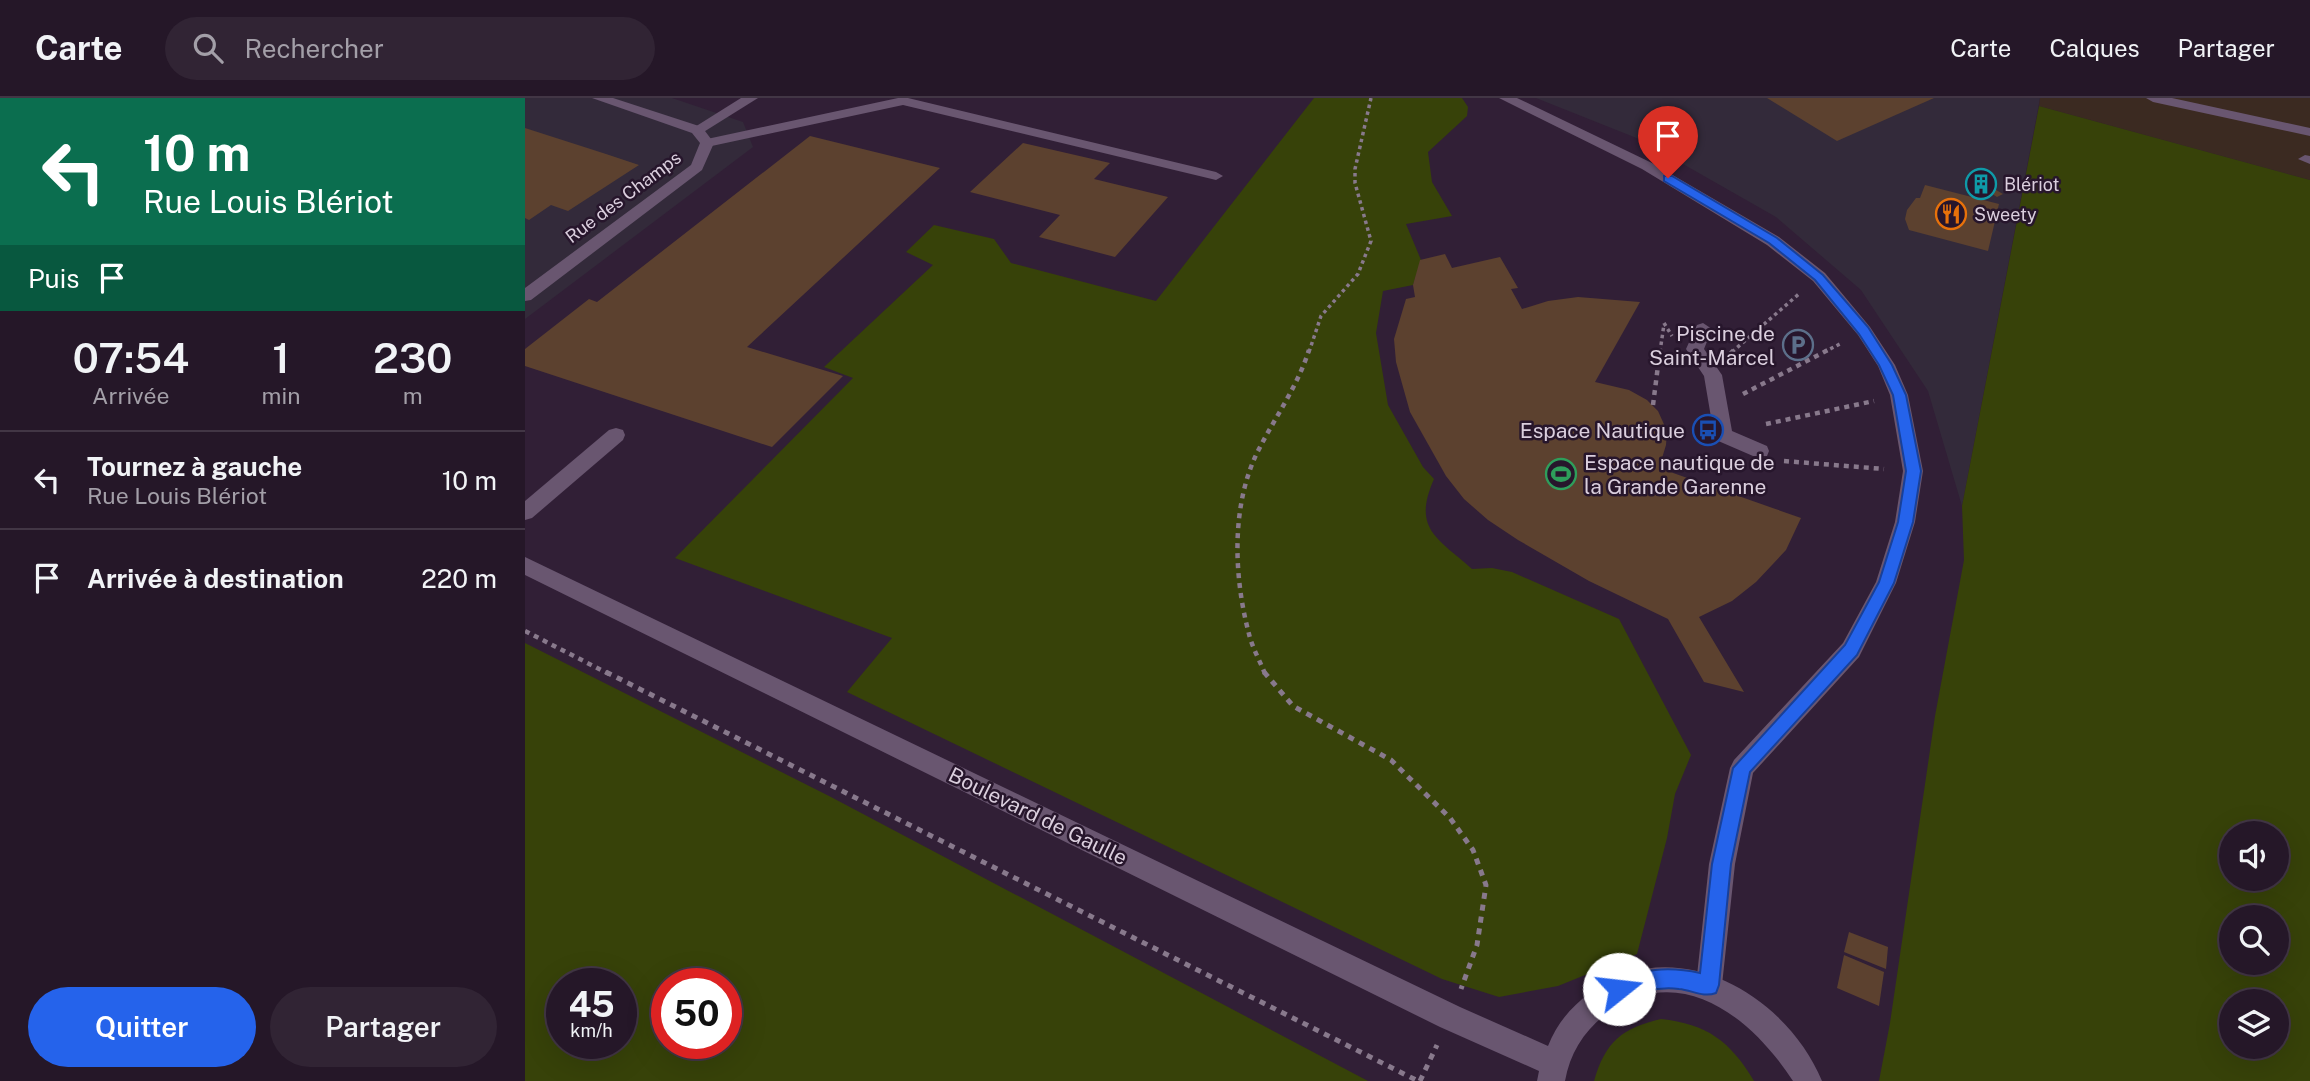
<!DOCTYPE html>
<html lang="fr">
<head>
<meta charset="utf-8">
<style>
  body { margin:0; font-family:"Public Sans",sans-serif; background:#312434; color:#f1f3f6; height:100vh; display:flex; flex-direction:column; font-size:26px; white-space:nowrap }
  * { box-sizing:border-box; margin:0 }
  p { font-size:23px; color:#a39fa8 }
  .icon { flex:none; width:38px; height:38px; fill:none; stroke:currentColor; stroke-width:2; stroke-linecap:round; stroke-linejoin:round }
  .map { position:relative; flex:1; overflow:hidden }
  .side { display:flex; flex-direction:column; background:#251728; width:525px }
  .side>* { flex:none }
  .guide { background:#0b6e4f; color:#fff; overflow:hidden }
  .fabs { position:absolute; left:1694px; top:723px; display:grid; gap:14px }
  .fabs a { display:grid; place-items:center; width:70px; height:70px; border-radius:50%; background:#251728; box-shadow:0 7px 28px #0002,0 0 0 2px #423645; font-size:35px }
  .speed { position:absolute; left:21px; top:870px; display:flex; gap:14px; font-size:35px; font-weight:700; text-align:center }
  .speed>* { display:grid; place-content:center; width:91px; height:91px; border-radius:50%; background:#251728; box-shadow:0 7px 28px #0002,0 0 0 2px #423645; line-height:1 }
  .speed small { font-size:18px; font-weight:400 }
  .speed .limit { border:10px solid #d22; background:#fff; color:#111 }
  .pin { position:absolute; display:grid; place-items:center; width:60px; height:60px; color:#fff; margin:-72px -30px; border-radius:50% 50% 50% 0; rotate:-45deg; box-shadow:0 0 7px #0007 }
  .pin .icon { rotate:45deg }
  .me { position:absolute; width:77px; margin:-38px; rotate:74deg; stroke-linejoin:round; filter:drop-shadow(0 0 5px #0008) }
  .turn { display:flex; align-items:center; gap:24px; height:147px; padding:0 28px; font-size:32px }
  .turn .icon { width:91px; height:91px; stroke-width:2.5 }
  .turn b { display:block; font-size:49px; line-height:60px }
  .then { display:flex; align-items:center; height:66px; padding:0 28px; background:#0003; gap:14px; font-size:26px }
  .eta { display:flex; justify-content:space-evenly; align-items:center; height:119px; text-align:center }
  .eta b { font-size:42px; font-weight:600; line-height:49px }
  .primary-button { display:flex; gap:14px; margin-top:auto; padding:14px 28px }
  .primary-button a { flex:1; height:80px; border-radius:42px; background:#2563eb; color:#fff; font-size:28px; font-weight:600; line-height:80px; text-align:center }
  .primary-button a+a { background:#312434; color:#f1f3f6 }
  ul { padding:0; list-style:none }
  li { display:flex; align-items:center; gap:21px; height:98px; padding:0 28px; border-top:2px solid #423645 }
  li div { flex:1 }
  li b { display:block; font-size:26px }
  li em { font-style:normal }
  header { display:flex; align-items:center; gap:42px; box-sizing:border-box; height:98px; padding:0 35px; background:#251728; border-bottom:2px solid #423645 }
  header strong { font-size:33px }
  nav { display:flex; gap:38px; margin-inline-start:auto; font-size:24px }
  .search { width:490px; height:63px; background:#312434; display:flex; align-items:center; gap:18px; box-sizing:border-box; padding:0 24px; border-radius:38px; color:#a39fa8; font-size:26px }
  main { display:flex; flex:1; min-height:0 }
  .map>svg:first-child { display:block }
  .commercial { fill:#332a3a }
  .industrial { fill:#3b2a21 }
  .green { fill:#374209; fill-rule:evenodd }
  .building { fill:#5c412f }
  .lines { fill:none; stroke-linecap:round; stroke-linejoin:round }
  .path-far2 { stroke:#88798c; stroke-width:3.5; stroke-dasharray:3.5 3.5; stroke-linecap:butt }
  .path-far1 { stroke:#88798c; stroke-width:4.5; stroke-dasharray:5 5; stroke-linecap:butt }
  .path { stroke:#88798c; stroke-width:5; stroke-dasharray:6 6; stroke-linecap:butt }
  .lane { fill:#695670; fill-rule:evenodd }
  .street { fill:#695670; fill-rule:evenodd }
  .secondary { fill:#695670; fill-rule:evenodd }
  .route { fill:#2563eb; stroke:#184099; stroke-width:2 }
  .labels { text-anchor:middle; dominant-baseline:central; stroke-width:5; stroke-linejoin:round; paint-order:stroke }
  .far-poi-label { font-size:18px; fill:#dacedd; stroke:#27162c; text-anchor:start }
  .far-street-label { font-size:18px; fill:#dacedd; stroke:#27162c }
  .poi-label { font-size:21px; fill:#dacedd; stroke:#27162c; text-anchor:end }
  .street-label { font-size:21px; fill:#dacedd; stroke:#27162c }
</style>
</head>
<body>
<header>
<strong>Carte</strong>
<div class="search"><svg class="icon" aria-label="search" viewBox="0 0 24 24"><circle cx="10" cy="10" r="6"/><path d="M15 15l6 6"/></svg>Rechercher</div>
<nav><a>Carte</a><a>Calques</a><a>Partager</a></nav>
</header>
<main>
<section class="side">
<div class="guide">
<div class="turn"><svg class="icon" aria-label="left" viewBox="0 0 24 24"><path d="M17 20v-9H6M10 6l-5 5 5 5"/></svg><div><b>10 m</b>Rue Louis Blériot</div></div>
<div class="then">Puis<svg class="icon" aria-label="arrive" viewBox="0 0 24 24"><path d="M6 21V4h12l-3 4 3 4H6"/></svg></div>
</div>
<div class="eta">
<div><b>07:54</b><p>Arrivée</p></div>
<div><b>1</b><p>min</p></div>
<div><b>230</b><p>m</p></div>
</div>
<ul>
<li><svg class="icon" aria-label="left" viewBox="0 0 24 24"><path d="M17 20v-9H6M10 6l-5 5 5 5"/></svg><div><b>Tournez à gauche</b><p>Rue Louis Blériot</p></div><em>10 m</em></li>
<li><svg class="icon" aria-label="arrive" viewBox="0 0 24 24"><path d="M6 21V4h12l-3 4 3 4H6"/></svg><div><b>Arrivée à destination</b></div><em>220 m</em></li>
</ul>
<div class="primary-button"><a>Quitter</a><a>Partager</a></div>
</section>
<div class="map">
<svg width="1785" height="983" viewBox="0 0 1785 983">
  <rect width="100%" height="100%" fill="#311f36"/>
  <g class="commercial">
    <polygon points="0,0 147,0 218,24 228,49 0,221"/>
    <polygon points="1011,0 1515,0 1437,408 1403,293 1336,192 1251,119 1114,41"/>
  </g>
  <polygon class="industrial" points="1515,0 1785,0 1785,82 1514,8"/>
  <g class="green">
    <path d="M 789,0 L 937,0 L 943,9 L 942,18 L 903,54 L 907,84 L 927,118 L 881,126 L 896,162 L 888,187 L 858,193 L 851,235 L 863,307 L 898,369 L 909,381 C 887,431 912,440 947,471 L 967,470 L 987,474 L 1094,521 L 1166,657 L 1150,696 L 1142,740 L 1112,856 L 1033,888 L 974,899 L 917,881 L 322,594 L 367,540 L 150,460 L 328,280 L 299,269 L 408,167 L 381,154 L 409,127 L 469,141 L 486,165 L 631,203 Z"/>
    <path d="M 1514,8 L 1785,82 L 1785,983 L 1354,983 L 1365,925 L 1410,618 L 1439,462 L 1437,408 ZM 1752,735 L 1752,780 L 1706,780 L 1706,735 ZM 1752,819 L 1752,864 L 1706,864 L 1706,819 ZM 1752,903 L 1752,948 L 1706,948 L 1706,903 Z"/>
    <path d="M 0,545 L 306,699 L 843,983 L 0,983 ZM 37,886 L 96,886 L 96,945 L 37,945 ZM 142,886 L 201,886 L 201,945 L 142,945 Z"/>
    <path d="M 1136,921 C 1182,926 1205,943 1229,983 L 1069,983 C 1080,944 1097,930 1136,921 Z"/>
  </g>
  <g class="building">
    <polygon points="1242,0 1409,0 1312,43"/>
    <polygon points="0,30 81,56 114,67 43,113 26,107 4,122 0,120"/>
    <polygon points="285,38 415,70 222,249 318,278 247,349 0,268 0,251 64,201 72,204"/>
    <polygon points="498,45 585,65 569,81 643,99 590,159 514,139 535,117 445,94"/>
    <polygon points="1453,81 1466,89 1478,96 1472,99 1447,83"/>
    <polygon points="1400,87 1474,106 1463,153 1384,132 1380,121 1382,112 1391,100 1395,100"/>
    <polygon points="920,156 927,170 975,159 993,190 986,191 997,211 1023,203 1053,199 1115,204 1070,284 1104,292 1122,302 1133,313 1142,333 1141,347 1134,370 1276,420 1261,452 1231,484 1207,503 1174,519 1219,594 1179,584 1143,521 1064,483 993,442 963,422 939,401 921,378 885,314 871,264 869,241 881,201 890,199 888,187 895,162"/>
    <polygon points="1324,834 1363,849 1361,871 1319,854"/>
    <polygon points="1319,857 1359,874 1354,908 1312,890"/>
  </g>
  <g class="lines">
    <g class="path-far2">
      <polyline points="1139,225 1147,238"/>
      <polyline points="784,254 796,218 833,176 846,143 830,85 830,71 846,0"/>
      <polyline points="1135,254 1139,226"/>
      <polyline points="1207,254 1275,195"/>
      <polyline points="1299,254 1315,246"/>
    </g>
    <g class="path-far1">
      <polyline points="1205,256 1209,252"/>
      <polyline points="1218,296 1303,252"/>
      <polyline points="1128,307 1135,252"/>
      <polyline points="1241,326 1349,303"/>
      <polyline points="1259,363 1359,371"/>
      <polyline points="0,533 84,576"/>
      <path d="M 740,576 C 735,563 727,549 724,536 C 709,480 706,411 731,357 C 748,322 772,290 784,252"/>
    </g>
    <g class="path">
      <polyline points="81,574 893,983"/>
      <polyline points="739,574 768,608 866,662 925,720 948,752 961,787 952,847 936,891"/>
      <polyline points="895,983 912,947"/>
    </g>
    <g class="lane">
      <polygon points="216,0 233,0 177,35 172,36 165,32"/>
      <polygon points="373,0 383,0 691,74 698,78 691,82 378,7 182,49 175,45 182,41"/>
      <polygon points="1621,0 1647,0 1785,30 1785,38 1628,4"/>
      <polygon points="1780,57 1785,58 1785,66 1773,61"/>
      <polygon points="1178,225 1187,231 1179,251 1197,277 1207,333 1242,348 1244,353 1242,358 1228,358 1191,342 1189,337 1179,278 1161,251 1172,227"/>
      <polygon points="91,330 98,332 100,337 98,342 7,420 0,422 0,403 84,332"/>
    </g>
    <g class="street">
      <polygon points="67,0 88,0 177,29 189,45 177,72 6,202 0,203 0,190 166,67 175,45 167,35"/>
      <polygon points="974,0 992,0 1127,65 1254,139 1300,175 1345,229 1370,267 1383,297 1398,373 1390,424 1371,485 1334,559 1228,675 1210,766 1197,887 1193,896 1184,900 1175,896 1171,887 1184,766 1205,670 1209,662 1318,545 1351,484 1370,424 1378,373 1365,297 1353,268 1333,237 1288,183 1242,147 1117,71"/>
    </g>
    <path class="secondary" d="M 0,459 L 935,909 L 1023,948 C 1032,925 1046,909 1066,894 C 1150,832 1261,896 1297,983 L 1268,983 C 1227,920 1155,861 1081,916 C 1059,933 1045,955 1040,983 L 1012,983 L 1014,973 L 915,929 L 0,477 Z"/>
  </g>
  <path class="route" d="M 1139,78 L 1147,78 L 1252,140 L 1298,177 L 1343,229 L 1367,267 L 1381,297 L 1396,373 L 1388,424 L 1369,485 L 1332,557 L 1225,674 L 1206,766 L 1194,887 L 1191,895 C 1178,900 1167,892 1154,891 C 1133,888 1113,894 1094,902 L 1087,899 L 1084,891 L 1087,884 C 1117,871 1143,868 1175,875 L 1187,766 L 1208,670 L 1320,547 L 1354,484 L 1373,424 L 1381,373 L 1368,297 L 1354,267 L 1334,236 L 1290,182 L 1244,145 L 1139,83 Z"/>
  <defs>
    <g id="building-ring" transform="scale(1.575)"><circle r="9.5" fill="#27162c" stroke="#0f9aa8" stroke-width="1.5"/><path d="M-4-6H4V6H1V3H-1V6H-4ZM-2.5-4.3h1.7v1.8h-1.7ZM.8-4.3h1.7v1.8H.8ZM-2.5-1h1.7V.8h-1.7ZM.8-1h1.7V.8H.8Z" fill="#0f9aa8"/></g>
    <g id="restaurant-ring" transform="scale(1.575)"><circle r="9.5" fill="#27162c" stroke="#e8710a" stroke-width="1.5"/><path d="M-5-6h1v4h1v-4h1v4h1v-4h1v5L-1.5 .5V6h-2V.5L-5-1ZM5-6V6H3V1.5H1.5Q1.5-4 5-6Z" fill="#e8710a"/></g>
    <g id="parking-ring" transform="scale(1.575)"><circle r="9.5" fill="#27162c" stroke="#5c6f8a" stroke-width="1.5"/><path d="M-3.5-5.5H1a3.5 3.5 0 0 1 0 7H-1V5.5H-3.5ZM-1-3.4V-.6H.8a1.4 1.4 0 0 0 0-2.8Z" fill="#5c6f8a"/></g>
    <g id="bus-ring" transform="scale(1.575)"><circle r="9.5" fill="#27162c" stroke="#1a4fb4" stroke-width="1.5"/><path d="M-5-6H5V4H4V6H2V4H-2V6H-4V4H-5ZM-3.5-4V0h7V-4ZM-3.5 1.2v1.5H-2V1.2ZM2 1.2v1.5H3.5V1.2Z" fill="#1a4fb4"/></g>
    <g id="stadium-ring" transform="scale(1.575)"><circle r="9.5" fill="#27162c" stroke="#2e9e5b" stroke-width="1.5"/><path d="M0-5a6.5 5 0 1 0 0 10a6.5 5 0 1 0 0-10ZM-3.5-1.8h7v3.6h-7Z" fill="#2e9e5b"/></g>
  </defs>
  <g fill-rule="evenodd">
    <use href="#building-ring" x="1456" y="86"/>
    <use href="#restaurant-ring" x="1426" y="116"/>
    <use href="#parking-ring" x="1273" y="247"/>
    <use href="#bus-ring" x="1183" y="332"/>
    <use href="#stadium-ring" x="1036" y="376"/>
  </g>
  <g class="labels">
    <g class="far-poi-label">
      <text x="1479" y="86">Blériot</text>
      <text x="1449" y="116">Sweety</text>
    </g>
    <g class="far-street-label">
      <text transform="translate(98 99) rotate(-37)">Rue des Champs</text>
    </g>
    <g class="poi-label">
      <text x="1250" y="235">Piscine de<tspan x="1250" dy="24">Saint-Marcel</tspan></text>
      <text x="1160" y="332">Espace Nautique</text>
      <text x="1059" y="364" text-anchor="start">Espace nautique de<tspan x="1059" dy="24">la Grande Garenne</tspan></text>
    </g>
    <g class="street-label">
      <text transform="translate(513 718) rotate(26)">Boulevard de Gaulle</text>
    </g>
  </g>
</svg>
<div class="fabs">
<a><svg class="icon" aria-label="sound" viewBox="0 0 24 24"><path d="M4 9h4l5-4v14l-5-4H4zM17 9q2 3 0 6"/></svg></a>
<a><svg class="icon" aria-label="search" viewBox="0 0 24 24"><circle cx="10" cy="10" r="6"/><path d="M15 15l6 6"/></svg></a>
<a><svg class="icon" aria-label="layers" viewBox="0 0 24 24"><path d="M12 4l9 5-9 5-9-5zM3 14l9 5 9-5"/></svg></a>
</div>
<div class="speed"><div>45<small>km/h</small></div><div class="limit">50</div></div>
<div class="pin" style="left:1143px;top:80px;background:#d93025"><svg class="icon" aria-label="arrive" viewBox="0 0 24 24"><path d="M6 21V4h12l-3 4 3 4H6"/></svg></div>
<svg class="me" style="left:1094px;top:891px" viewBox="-20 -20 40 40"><circle r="19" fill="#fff"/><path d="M0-13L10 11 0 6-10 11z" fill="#2563eb"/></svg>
</div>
</main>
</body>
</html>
